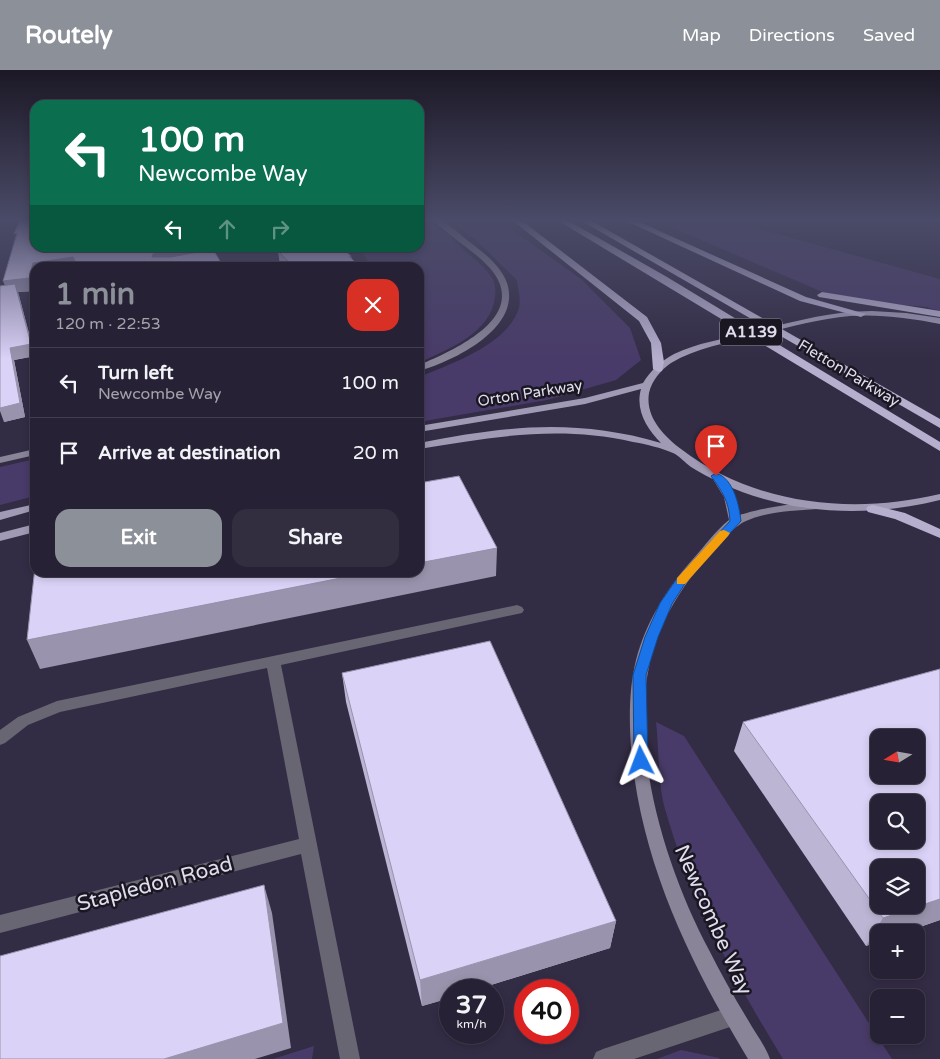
<!DOCTYPE html>
<html lang="en">
<head>
<meta charset="utf-8">
<style>
  body { margin:0; font-family:"Varela Round",sans-serif; background:#322e40; color:#f1f3f6; height:100vh; display:flex; flex-direction:column; font-size:19px; white-space:nowrap }
  * { box-sizing:border-box; margin:0 }
  p { font-size:16px; color:#a4a3ac }
  .icon { flex:none; width:28px; height:28px; fill:none; stroke:currentColor; stroke-width:2; stroke-linecap:round; stroke-linejoin:round }
  .map { position:relative; flex:1; overflow:hidden }
  .side { position:absolute; left:30px; top:192px; width:394px; height:315px; display:flex; flex-direction:column; background:#262134; border-radius:15px; box-shadow:0 2px 8px #0003,0 0 0 1px #423e4f }
  .side>* { flex:none }
  .hud { position:absolute; left:30px; top:30px; width:394px; height:152px; border-radius:15px; box-shadow:0 2px 8px #0003,0 0 0 1px #423e4f; background:#0b6e4f; color:#fff; overflow:hidden }
  .needle { width:32px; rotate:259deg }
  .tools { position:absolute; left:870px; top:659px; display:grid; gap:10px }
  .tools a { display:grid; place-items:center; width:55px; height:55px; border-radius:10px; background:#262134; box-shadow:0 2px 8px #0003,0 0 0 1px #423e4f; font-size:25px }
  .speed { position:absolute; left:439px; top:909px; display:flex; gap:10px; font-size:25px; font-weight:700; text-align:center }
  .speed>* { display:grid; place-content:center; width:65px; height:65px; border-radius:50%; background:#262134; box-shadow:0 2px 8px #0003,0 0 0 1px #423e4f; line-height:1 }
  .speed small { font-size:12px; font-weight:400 }
  .speed .limit { border:8px solid #d22; background:#fff; color:#111 }
  .pin { position:absolute; display:grid; place-items:center; width:42px; height:42px; color:#fff; margin:-51px -21px; border-radius:50% 50% 50% 0; rotate:-45deg; box-shadow:0 0 5px #0007 }
  .pin .icon { rotate:45deg }
  .me { position:absolute; width:55px; margin:-28px; rotate:357deg; stroke-linejoin:round; filter:drop-shadow(0 0 4px #0008) }
  .turn { display:flex; align-items:center; gap:18px; height:105px; padding:0 25px; font-size:22px }
  .turn .icon { width:65px; height:65px; stroke-width:2.5 }
  .turn b { display:block; font-size:35px; line-height:42px }
  .lanes { display:flex; align-items:center; height:48px; padding:0 25px; background:#0003; justify-content:center; gap:25px; direction:ltr }
  .lanes .off { opacity:.35 }
  .round { display:grid; place-items:center; flex:none; width:52px; height:52px; border-radius:15px; background:#322e40 }
  .summary { display:flex; align-items:center; justify-content:space-between; height:85px; padding:0 25px }
  h1 { font-size:30px; font-weight:700; line-height:38px; color:#8c9099 }
  .primary-button { display:flex; gap:10px; margin-top:auto; padding:10px 25px }
  .primary-button a { flex:1; height:58px; border-radius:15px; background:#8c9099; color:#fff; font-size:20px; font-weight:700; line-height:58px; text-align:center }
  .primary-button a+a { background:#322e40; color:#f1f3f6 }
  ul { padding:0; list-style:none }
  li { display:flex; align-items:center; gap:15px; height:70px; padding:0 25px; border-top:1px solid #423e4f }
  li div { flex:1 }
  li b { display:block; font-size:19px }
  li em { font-style:normal }
  header { display:flex; align-items:center; gap:30px; box-sizing:border-box; height:70px; padding:0 25px; background:#8c9099; color:#fff }
  header strong { font-size:24px }
  nav { display:flex; gap:28px; margin-inline-start:auto; font-size:18px }
  .map>svg:first-child { display:block }
  .green { fill:#493b69 }
  .lines { fill:none; stroke-linecap:round; stroke-linejoin:round }
  .street { fill:#696673; fill-rule:evenodd }
  .secondary { fill:#898498; fill-rule:evenodd }
  .primary { fill:#a09ab4; fill-rule:evenodd }
  .highway { fill:#b6afce; fill-rule:evenodd }
  .wall { fill:#bcb5d4 }
  .shaded-wall { fill:#9993ad }
  .building { fill:#dbd2f7; stroke:#9993ad; fill-rule:evenodd }
  .route { fill:#1a73e8; stroke:#114b97 }
  .slow { fill:#f59e0b }
  .labels { text-anchor:middle; dominant-baseline:central; stroke-width:5; stroke-linejoin:round; paint-order:stroke }
  .far-street-label { font-size:15px; fill:#e0dded; stroke:#1a1722 }
  .shield { fill:#1a1722; stroke:#a5a2b0; stroke-width:1 }
  .shield-label { font-size:16px; font-weight:bold; fill:#e0dded }
  .near-street-label { font-size:21px; fill:#e0dded; stroke:#1a1722 }
</style>
</head>
<body>
<header>
<strong>Routely</strong>
<nav><a>Map</a><a>Directions</a><a>Saved</a></nav>
</header>
<div class="map">
<svg width="940" height="989" viewBox="0 0 940 989">
  <rect width="100%" height="100%" fill="#332c45"/>
  <g class="green">
    <path d="M 419,150 C 436,150 450,167 462,178 C 471,187 483,195 490,205 C 495,211 496,218 495,226 C 492,263 448,279 419,293 L 419,198 L 372,197 L 359,178 L 343,178 L 419,178 Z"/>
    <path d="M 449,150 L 498,150 L 581,209 L 630,258 L 641,290 L 616,310 L 547,330 L 419,352 L 419,307 C 452,293 507,275 519,238 C 521,230 518,218 517,210 L 477,171 Z"/>
    <polygon points="655,150 727,150 940,209 940,241 926,237 841,230"/>
    <polygon points="35,389 35,426 0,435 0,397"/>
    <path d="M 656,652 L 684,666 L 892,989 L 783,989 C 735,911 690,827 665,739 C 658,715 659,677 656,652 Z"/>
    <polygon points="314,976 312,989 273,989"/>
    <polygon points="681,980 719,988 720,989 657,989"/>
  </g>
  <g class="lines">
    <g class="street">
      <polygon points="517,535 522,537 524,540 522,543 281,595 360,989 340,989 301,784 0,863 0,845 299,769 267,598 60,642 28,655 5,673 0,675 0,660 18,647 57,631"/>
      <polygon points="733,936 740,939 743,946 740,953 733,956 634,989 593,989 596,982 603,979"/>
    </g>
    <g class="secondary">
      <path d="M 433,150 C 447,150 460,165 471,173 C 484,183 501,196 507,213 C 522,258 454,291 419,301 L 419,295 C 454,280 533,246 489,197 C 472,179 450,167 433,150 Z"/>
      <polygon points="35,379 35,385 0,393 0,387"/>
      <path d="M 716,403 L 720,404 L 735,427 L 740,445 C 754,440 813,427 823,436 L 817,439 C 794,441 768,441 746,451 C 727,459 697,499 684,517 C 669,539 656,565 650,592 C 629,682 667,801 709,880 C 721,904 734,927 748,950 C 755,963 765,975 770,989 L 748,989 C 690,893 640,791 631,677 C 629,649 629,618 636,590 C 646,552 667,518 693,489 C 705,476 715,461 729,450 L 724,427 L 711,406 Z"/>
    </g>
    <g class="primary">
      <path d="M 872,241 L 906,243 L 940,248 L 940,254 C 910,248 880,244 850,246 C 817,249 785,258 754,266 C 726,273 696,278 671,293 C 661,300 652,310 649,323 C 645,347 664,366 681,379 C 754,435 852,445 940,424 L 940,430 C 868,448 789,445 721,413 C 711,408 700,403 691,397 C 685,393 680,386 673,383 C 662,378 645,374 633,372 C 558,355 493,367 419,379 L 419,373 C 506,356 575,348 661,373 C 647,359 635,340 641,319 L 585,334 L 419,362 L 419,356 L 585,328 L 643,313 C 651,300 661,291 674,284 C 697,273 723,269 748,263 C 789,253 829,241 872,241 Z"/>
      <polygon points="35,434 35,440 0,450 0,442"/>
      <polygon points="35,454 35,462 0,471 0,463"/>
    </g>
    <g class="highway">
      <polygon points="512,150 521,150 647,247 661,273 664,292 662,301 658,302 653,299 651,273 639,251"/>
      <polygon points="557,150 567,150 667,207 940,372 940,381"/>
      <polygon points="580,150 590,150 940,349 940,358"/>
      <polygon points="624,150 635,150 806,227 866,244 861,247 800,231"/>
      <polygon points="822,222 940,241 940,247 819,227 817,225"/>
      <polygon points="873,435 905,443 940,459 940,468 895,449 868,442 866,439 868,436"/>
    </g>
  </g>
  <g class="wall">
    <polygon points="35,178 209,178 210,180 224,198 35,198 35,215 34,221 18,222 35,286 14,290 25,347 4,352 5,216"/>
    <polygon points="278,181 351,186 352,189 361,198 282,198 280,196"/>
    <polygon points="342,603 616,851 610,878 475,920 450,920 450,928 422,936 346,632"/>
    <polygon points="743,652 940,850 866,876 734,681"/>
  </g>
  <g class="shaded-wall">
    <polygon points="182,178 209,178 211,184 156,196 152,187 153,184"/>
    <polygon points="73,187 76,198 35,198 35,215 34,221 18,222 35,286 14,290 25,347 4,352 0,341 0,338 10,278 8,224 3,211 33,193"/>
    <polygon points="497,478 496,506 40,599 27,570 371,502 419,502 419,493"/>
    <polygon points="264,815 272,843 291,978 255,989 164,989"/>
    <polygon points="940,829 940,850 904,862 879,862 879,871 866,876 883,848"/>
    <polygon points="616,851 610,878 475,920 450,920 450,928 422,936 420,910"/>
  </g>
  <g class="building">
    <polygon points="20,150 35,150 35,178 182,178 153,184 152,187 171,187 213,179 224,198 79,198 73,187 33,193 29,208 3,211 17,163 14,164"/>
    <polygon points="296,178 342,178 351,186 349,186 361,198 295,198 278,181"/>
    <polygon points="15,214 31,274 10,278 20,333 0,338 0,216"/>
    <polygon points="459,406 497,478 419,493 419,413"/>
    <polygon points="35,497 35,502 371,502 27,570"/>
    <polygon points="490,571 616,851 420,910 342,603"/>
    <path d="M 940,599 L 940,829 L 883,848 L 743,652 ZM 879,668 L 916,668 L 916,705 L 879,705 ZM 879,732 L 916,732 L 916,770 L 879,770 ZM 879,798 L 916,798 L 916,835 L 879,835 Z"/>
    <polygon points="264,815 283,953 164,989 0,989 0,886"/>
  </g>
  <linearGradient id="sky" x2="0" y2="1"><stop stop-color="#1c1826"/><stop offset="0.52" stop-color="#4a4b68"/><stop offset="1" stop-color="#4a4b68" stop-opacity="0"/></linearGradient>
  <rect width="940" height="289" fill="url(#sky)"/>
  <path class="route" d="M 716,403 C 734,409 739,435 741,451 L 686,512 L 672,534 L 658,567 L 646,605 L 648,691 L 646,695 L 636,695 L 634,691 L 633,605 L 645,567 L 660,533 L 678,507 L 730,451 C 729,431 722,421 711,406 Z"/>
  <polygon class="slow" points="724,460 730,463 728,466 685,514 677,514 677,508 720,461"/>
  <g class="labels">
    <g class="far-street-label">
      <text transform="translate(849 303) rotate(31)">Fletton Parkway</text>
      <text transform="translate(530 323) rotate(-9)">Orton Parkway</text>
    </g>
    <rect class="shield" x="720" y="248.5" width="62" height="27" rx="4"/>
    <g class="shield-label">
      <text x="751" y="262">A1139</text>
    </g>
    <g class="near-street-label">
      <text transform="translate(155 814) rotate(-15)">Stapledon Road</text>
      <text transform="translate(713 850) rotate(66)">Newcombe Way</text>
    </g>
  </g>
</svg>
<div class="tools">
<a><svg class="needle" viewBox="-14 -14 28 28"><path d="M0-13l5 13h-10z" fill="#e53935"/><path d="M0 13l5-13h-10z" fill="#a4a3ac"/></svg></a>
<a><svg class="icon" aria-label="search" viewBox="0 0 24 24"><circle cx="10" cy="10" r="6"/><path d="M15 15l6 6"/></svg></a>
<a><svg class="icon" aria-label="layers" viewBox="0 0 24 24"><path d="M12 4l9 5-9 5-9-5zM3 14l9 5 9-5"/></svg></a>
<a>+</a>
<a>−</a>
</div>
<div class="speed"><div>37<small>km/h</small></div><div class="limit">40</div></div>
<div class="pin" style="left:716px;top:406px;background:#d93025"><svg class="icon" aria-label="arrive" viewBox="0 0 24 24"><path d="M6 21V4h12l-3 4 3 4H6"/></svg></div>
<svg class="me" style="left:641px;top:691px" viewBox="-20 -20 40 40"><path d="M0-17L14 15 0 8-14 15z" fill="#1a73e8" stroke="#fff" stroke-width="4"/></svg>
<div class="hud">
<div class="turn"><svg class="icon" aria-label="left" viewBox="0 0 24 24"><path d="M17 20v-9H6M10 6l-5 5 5 5"/></svg><div><b>100 m</b>Newcombe Way</div></div>
<div class="lanes"><svg class="icon" aria-label="left" viewBox="0 0 24 24"><path d="M17 20v-9H6M10 6l-5 5 5 5"/></svg><svg class="icon off" aria-label="ahead" viewBox="0 0 24 24"><path d="M12 20V5M6 11l6-6 6 6"/></svg><svg class="icon off" aria-label="right" viewBox="0 0 24 24"><path d="M7 20v-9h11M14 6l5 5-5 5"/></svg></div>
</div>
<section class="side">
<div class="summary"><div><h1>1 min</h1><p>120 m · 22:53</p></div><a class="round" style="background:#d93025;color:#fff"><svg class="icon" aria-label="close" viewBox="0 0 24 24"><path d="M6 6l12 12M18 6L6 18"/></svg></a></div>
<ul>
<li><svg class="icon" aria-label="left" viewBox="0 0 24 24"><path d="M17 20v-9H6M10 6l-5 5 5 5"/></svg><div><b>Turn left</b><p>Newcombe Way</p></div><em>100 m</em></li>
<li><svg class="icon" aria-label="arrive" viewBox="0 0 24 24"><path d="M6 21V4h12l-3 4 3 4H6"/></svg><div><b>Arrive at destination</b></div><em>20 m</em></li>
</ul>
<div class="primary-button"><a>Exit</a><a>Share</a></div>
</section>
</div>
</body>
</html>
